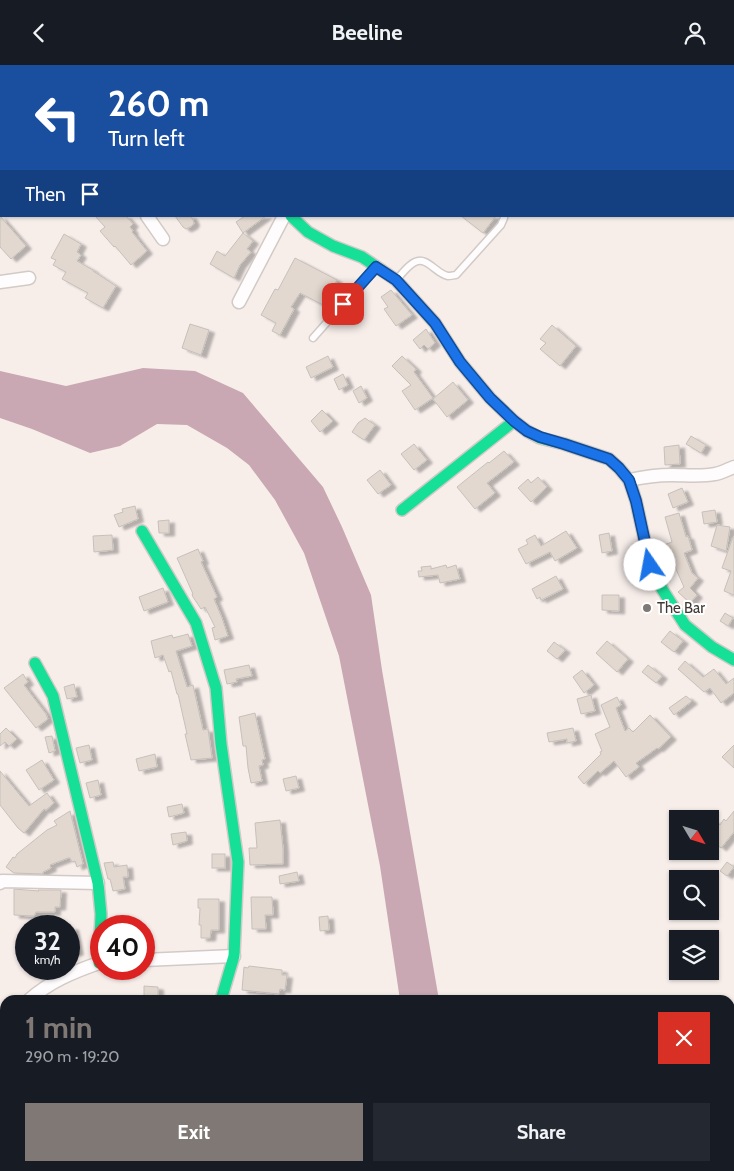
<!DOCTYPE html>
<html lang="en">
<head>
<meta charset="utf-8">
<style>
  body { margin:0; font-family:Cabin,sans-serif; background:#242831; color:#f1f3f6; height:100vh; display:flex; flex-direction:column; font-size:19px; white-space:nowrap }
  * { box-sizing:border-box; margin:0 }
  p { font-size:16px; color:#9ea1a6 }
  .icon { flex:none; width:28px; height:28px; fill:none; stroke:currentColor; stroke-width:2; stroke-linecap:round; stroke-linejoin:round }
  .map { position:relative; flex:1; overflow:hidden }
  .sheet { position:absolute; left:0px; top:930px; width:735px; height:176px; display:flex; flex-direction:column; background:#171b24; border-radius:15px 15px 0 0; box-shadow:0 1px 4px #0004 }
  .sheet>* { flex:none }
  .guide { position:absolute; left:0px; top:0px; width:735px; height:152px; box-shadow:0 1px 4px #0004; background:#1a4fa0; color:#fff; overflow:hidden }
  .needle { width:32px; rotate:128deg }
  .buttons { position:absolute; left:669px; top:745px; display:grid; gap:10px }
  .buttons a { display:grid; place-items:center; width:50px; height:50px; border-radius:0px; background:#171b24; box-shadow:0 1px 4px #0004; font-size:25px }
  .speed { position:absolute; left:15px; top:850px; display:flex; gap:10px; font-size:25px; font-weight:700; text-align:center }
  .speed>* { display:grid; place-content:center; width:65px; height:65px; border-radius:50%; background:#171b24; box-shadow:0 1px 4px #0004; line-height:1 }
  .speed small { font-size:12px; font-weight:400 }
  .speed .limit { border:8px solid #d22; background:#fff; color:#111 }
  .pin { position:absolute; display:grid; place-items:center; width:42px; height:42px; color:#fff; margin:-21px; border-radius:10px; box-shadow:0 2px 8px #0006 }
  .me { position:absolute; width:55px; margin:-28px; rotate:348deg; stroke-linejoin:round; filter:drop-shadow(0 0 4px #0008) }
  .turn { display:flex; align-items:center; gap:18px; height:105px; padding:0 25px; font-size:22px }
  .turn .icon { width:65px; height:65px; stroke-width:2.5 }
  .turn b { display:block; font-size:35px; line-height:42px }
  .then { display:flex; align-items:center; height:48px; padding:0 25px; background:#0003; gap:10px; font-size:19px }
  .round { display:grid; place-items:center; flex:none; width:52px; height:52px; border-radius:0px; background:#242831 }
  .head { display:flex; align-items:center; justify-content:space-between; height:85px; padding:0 25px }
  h1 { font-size:30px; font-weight:700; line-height:38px; color:#7f7874 }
  .button { display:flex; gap:10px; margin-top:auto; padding:10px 25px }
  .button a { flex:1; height:58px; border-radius:0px; background:#7f7874; color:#fff; font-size:20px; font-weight:700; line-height:58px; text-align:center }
  .button a+a { background:#242831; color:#f1f3f6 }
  header { display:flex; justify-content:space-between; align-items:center; height:65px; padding:0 25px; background:#171b24; font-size:22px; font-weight:700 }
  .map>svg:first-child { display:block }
  .water { fill:#c9a8b3 }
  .building { fill:#e2d8cf; stroke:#c6c0bb; filter:url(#shadow) }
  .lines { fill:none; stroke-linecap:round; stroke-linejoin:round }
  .lane-casing { stroke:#d1cac6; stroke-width:9 }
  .street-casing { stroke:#d1cac6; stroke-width:15 }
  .fast-casing { stroke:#d1cac6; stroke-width:14 }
  .lane { stroke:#fefcfc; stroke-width:6 }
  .street { stroke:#fefcfc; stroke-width:12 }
  .fast { stroke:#16e098; stroke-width:11 }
  .route-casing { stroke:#114b97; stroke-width:12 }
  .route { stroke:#1a73e8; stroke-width:9 }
  .poi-dot { fill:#7f7874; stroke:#fff; stroke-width:2 }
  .labels { text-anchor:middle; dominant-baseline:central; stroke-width:4; stroke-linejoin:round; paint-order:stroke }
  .poi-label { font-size:15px; fill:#3f3834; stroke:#fff; text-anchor:start }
</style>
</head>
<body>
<header><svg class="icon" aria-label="back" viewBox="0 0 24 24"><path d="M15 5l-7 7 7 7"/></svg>Beeline<svg class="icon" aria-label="person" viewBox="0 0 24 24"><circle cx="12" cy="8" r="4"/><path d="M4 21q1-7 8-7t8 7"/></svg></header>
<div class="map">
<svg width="734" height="1106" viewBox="0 0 734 1106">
  <defs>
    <filter id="shadow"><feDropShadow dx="5.5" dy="3" stdDeviation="1" flood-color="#0004"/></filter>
  </defs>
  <rect width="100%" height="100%" fill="#f7eeea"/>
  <g class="water">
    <polygon points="143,303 195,306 243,328 323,422 342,462 371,530 382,605 439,935 400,935 380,801 339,591 304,488 275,435 249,400 227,383 187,360 157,359 120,381 90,388 32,364 0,353 0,306 66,321"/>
    <polygon points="397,1101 452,1101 452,1106 396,1106"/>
  </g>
  <g class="building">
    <polygon points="0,151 26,181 11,194 0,182"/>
    <polygon points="95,151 126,151 133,159 130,162 133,166 132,167 147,186 131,200 115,181 114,182 100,166 105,162"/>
    <polygon points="175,151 191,151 193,155 194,158 192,161 186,164 183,162"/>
    <polygon points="245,151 266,151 243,168 236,157"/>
    <polygon points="461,151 496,151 483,168"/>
    <polygon points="243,168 253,176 247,184 251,187 240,200 234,213 210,199 217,186 225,191"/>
    <polygon points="64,169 81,179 77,187 81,190 77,196 93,205 93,206 116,221 103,243 85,233 88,228 62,214 66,207 53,200 56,195 51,193"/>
    <polygon points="295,193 337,215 323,240 300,228 291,242 294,244 280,270 272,266 276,258 261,250 275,224 278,225"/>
    <polygon points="391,225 412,250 396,261 384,244 388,242 381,232"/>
    <polygon points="190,259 209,265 201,290 182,283"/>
    <polygon points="552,260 576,281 560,301 540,284 546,278 540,274"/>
    <polygon points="426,264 435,278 428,284 424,280 420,284 413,275"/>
    <polygon points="328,291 333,302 311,313 306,302"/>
    <polygon points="402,291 416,304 414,307 433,333 415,345 402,326 411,320 392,301"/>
    <polygon points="343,309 348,320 339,325 334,314"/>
    <polygon points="453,317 468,335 447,352 433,334"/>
    <polygon points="361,321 367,333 359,338 353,326"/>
    <polygon points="322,345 333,356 320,367 311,356"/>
    <polygon points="365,353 375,360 364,375 352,367 358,358"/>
    <polygon points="691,371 706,380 701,388 686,379"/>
    <polygon points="414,379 427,395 414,405 401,389"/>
    <polygon points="679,380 680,399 665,400 664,382"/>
    <polygon points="504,386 514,397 487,418 495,428 475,444 457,422 488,397 489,398"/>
    <polygon points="380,405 391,420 378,429 367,415"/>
    <polygon points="538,412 547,422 531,437 518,423 528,414 531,418"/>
    <polygon points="682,423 688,437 673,443 668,429"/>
    <polygon points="135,441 138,454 119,462 114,450 123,447 122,444"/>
    <polygon points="715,445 717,457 704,459 702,447"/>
    <polygon points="679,448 686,472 688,471 692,485 684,488 692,508 698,513 690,523 697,530 690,538 678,527 684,522 671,493 669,493 664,480 672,477 665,452"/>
    <polygon points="169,455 169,468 159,468 158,456"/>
    <polygon points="717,460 730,462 726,486 711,481"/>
    <polygon points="566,466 577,483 555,496 550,487 526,499 518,484 528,479 526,475 535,470 541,481"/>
    <polygon points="609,468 612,486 602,488 599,470"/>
    <polygon points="112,470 113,485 94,487 93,471"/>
    <polygon points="733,472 734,472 734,530 724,526 731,506 722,503"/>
    <polygon points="198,484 203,496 201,497 217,532 214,534 222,553 228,571 215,575 212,563 215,562 205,542 201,544 193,532 192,529 193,529 177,493"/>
    <polygon points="446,500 447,503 456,500 460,514 440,518 438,510 419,512 418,506 422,506 421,502 431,501 431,504"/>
    <polygon points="556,511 563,524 541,535 540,532 537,534 532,524"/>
    <polygon points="163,523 168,537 144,546 139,532"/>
    <polygon points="602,530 619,530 619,546 602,545"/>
    <polygon points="725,548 733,553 728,561 720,556"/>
    <polygon points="670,566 683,576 674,587 661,577"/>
    <polygon points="188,569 192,581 176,586 187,622 193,620 203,665 208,664 212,693 191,695 185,669 187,669 178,629 177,629 171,606 169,607 163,590 155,593 151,576 172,570 173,573"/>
    <polygon points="607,576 628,594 617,607 596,588"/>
    <polygon points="554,577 565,585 557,594 547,586"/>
    <polygon points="685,596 703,612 714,604 726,619 734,613 734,628 721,638 710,623 704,627 678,604"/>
    <polygon points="249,600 252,611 236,614 237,617 227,619 224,605"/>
    <polygon points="648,600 662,611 656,618 642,607"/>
    <polygon points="582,605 594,620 584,628 573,612"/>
    <polygon points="23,609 28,617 24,620 46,649 48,654 36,663 4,623"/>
    <polygon points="74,619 77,632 67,634 64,622"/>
    <polygon points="591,630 595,646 581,649 577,634"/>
    <polygon points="686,631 692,636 674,650 669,643"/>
    <polygon points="617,632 621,640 616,643 625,666 629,663 633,667 650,650 671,672 658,684 657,683 636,698 639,702 626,712 614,696 600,708 598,706 584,719 578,712 601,689 600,687 602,686 595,669 610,662 601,640"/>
    <polygon points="255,648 265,694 262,695 263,700 259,701 262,716 251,718 248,703 246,681 243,681 239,652"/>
    <polygon points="6,663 17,674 9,681 5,677 0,681 0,669"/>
    <polygon points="573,663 576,676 567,678 567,674 549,677 547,668"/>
    <polygon points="52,671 55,686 49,688 45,672"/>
    <polygon points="89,680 92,695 80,698 76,683"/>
    <polygon points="734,680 734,703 722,692"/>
    <polygon points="155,689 157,702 139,706 136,694"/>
    <polygon points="42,695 54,715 39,725 26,705"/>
    <polygon points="0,706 29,741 47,728 54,738 46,745 44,744 24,768 18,763 0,740"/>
    <polygon points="296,711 299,723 286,726 283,714"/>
    <polygon points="98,715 101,730 90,733 86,718"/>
    <polygon points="182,739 184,748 169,752 167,742"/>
    <polygon points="70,746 83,799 77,802 75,796 72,797 70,793 68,793 50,800 51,803 43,807 43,809 14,808 6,802 13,792 15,793 17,789 47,765 57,760 54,756"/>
    <polygon points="734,746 734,767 721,783 711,775 714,772 710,769 710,761 715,755 720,760 724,754 726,756"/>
    <polygon points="280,755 283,784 283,799 250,800 249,783 257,783 255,758"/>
    <polygon points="186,767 187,776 173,780 171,769"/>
    <rect x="212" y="789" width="13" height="14"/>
    <polygon points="113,797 114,802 127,800 128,812 123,812 125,824 113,826 110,814 108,814 104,798"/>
    <polygon points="727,797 734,802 727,811 720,806"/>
    <polygon points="297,807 299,816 280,819 279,811"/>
    <polygon points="14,824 39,826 38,825 61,825 60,842 55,842 55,847 36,847 34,851 14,850"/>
    <polygon points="251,832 272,832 273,850 265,850 266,864 252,864"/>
    <polygon points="198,834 219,834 219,865 211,865 210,873 201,873 201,860 199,860 200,843 198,843"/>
    <polygon points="328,851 329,865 320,866 319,852"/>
    <polygon points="69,862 73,862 78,887 69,889"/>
    <polygon points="249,901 282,905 282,910 287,910 285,925 280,924 279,929 242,925 244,902 248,903"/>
    <polygon points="144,921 158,922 158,935 144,935"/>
  </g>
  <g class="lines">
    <g class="lane-casing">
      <g id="lane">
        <path d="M 397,214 C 402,209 408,200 415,197 C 427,191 436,209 448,211 C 451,211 454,210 456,210 L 501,160 L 504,153 L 504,151"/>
        <polyline points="313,273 376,202"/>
      </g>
    </g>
    <g class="street-casing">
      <g id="street">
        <polyline points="301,0 302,1"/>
        <polyline points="41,1 42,0"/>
        <polyline points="0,34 1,33"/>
        <polyline points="147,151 163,174"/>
        <polyline points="0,217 29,213"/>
        <polyline points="239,237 284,151"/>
        <path d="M 629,415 C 643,412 657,410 672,410 C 686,410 701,412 715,409 C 722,408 728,404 734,402"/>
        <polyline points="0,818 2,816 98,818"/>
        <polyline points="144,895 234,891"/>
        <path d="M 29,935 C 49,917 73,907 99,898"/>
        <polyline points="0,960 5,955"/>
        <polyline points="730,1075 734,1070"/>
        <polyline points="271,1101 273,1106"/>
        <polyline points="19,1106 22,1101"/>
        <polyline points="545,1106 547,1101"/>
        <polyline points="705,1106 709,1101"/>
      </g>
    </g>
    <g class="fast-casing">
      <g id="fast">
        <polyline points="155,0 156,1"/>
        <polyline points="291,151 308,167 333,181 362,192 396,215 435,258 460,297 490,333 514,356 527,366 540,373 564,379 609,394 619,403 629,415 636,436 650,500 662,524 685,560 712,582 734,595"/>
        <polyline points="402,445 514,356"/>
        <polyline points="142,466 196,558 216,623 221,679 238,797 234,891 221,935"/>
        <polyline points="35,598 53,631 98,818 101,849 99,898 101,898"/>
      </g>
    </g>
    <use href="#lane" class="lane"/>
    <use href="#street" class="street"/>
    <use href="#fast" class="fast"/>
  </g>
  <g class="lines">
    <g class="route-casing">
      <polyline id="route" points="343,239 376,202 396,215 435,258 460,297 490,333 514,356 527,366 540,372 564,379 609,394 619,403 629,415 636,436 650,500"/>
    </g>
    <use href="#route" class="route"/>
  </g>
  <circle class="poi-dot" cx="647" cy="543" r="5"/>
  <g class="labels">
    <g class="poi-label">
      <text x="657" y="543">The Bar</text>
    </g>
  </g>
</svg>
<div class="buttons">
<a><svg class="needle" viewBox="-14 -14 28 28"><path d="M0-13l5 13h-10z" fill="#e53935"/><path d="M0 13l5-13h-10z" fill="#9ea1a6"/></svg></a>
<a><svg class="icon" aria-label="search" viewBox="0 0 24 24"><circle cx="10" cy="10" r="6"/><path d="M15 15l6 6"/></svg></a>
<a><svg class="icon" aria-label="layers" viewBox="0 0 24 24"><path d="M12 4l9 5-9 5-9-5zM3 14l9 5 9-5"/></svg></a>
</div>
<div class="speed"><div>32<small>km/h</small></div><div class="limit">40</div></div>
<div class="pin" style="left:343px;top:239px;background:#d93025"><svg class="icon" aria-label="arrive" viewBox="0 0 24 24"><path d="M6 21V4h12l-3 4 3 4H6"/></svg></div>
<svg class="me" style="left:650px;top:500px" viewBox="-20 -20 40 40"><circle r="19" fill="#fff"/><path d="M0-13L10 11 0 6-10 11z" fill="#1a73e8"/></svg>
<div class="guide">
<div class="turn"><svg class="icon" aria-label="left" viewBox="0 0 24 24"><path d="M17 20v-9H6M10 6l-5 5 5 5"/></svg><div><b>260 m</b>Turn left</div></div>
<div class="then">Then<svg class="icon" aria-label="arrive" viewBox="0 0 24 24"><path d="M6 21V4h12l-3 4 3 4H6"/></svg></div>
</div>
<section class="sheet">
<div class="head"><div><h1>1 min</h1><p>290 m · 19:20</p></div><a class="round" style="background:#d93025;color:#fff"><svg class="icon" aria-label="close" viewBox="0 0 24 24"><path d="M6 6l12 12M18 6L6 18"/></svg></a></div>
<div class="button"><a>Exit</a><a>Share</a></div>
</section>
</div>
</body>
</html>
